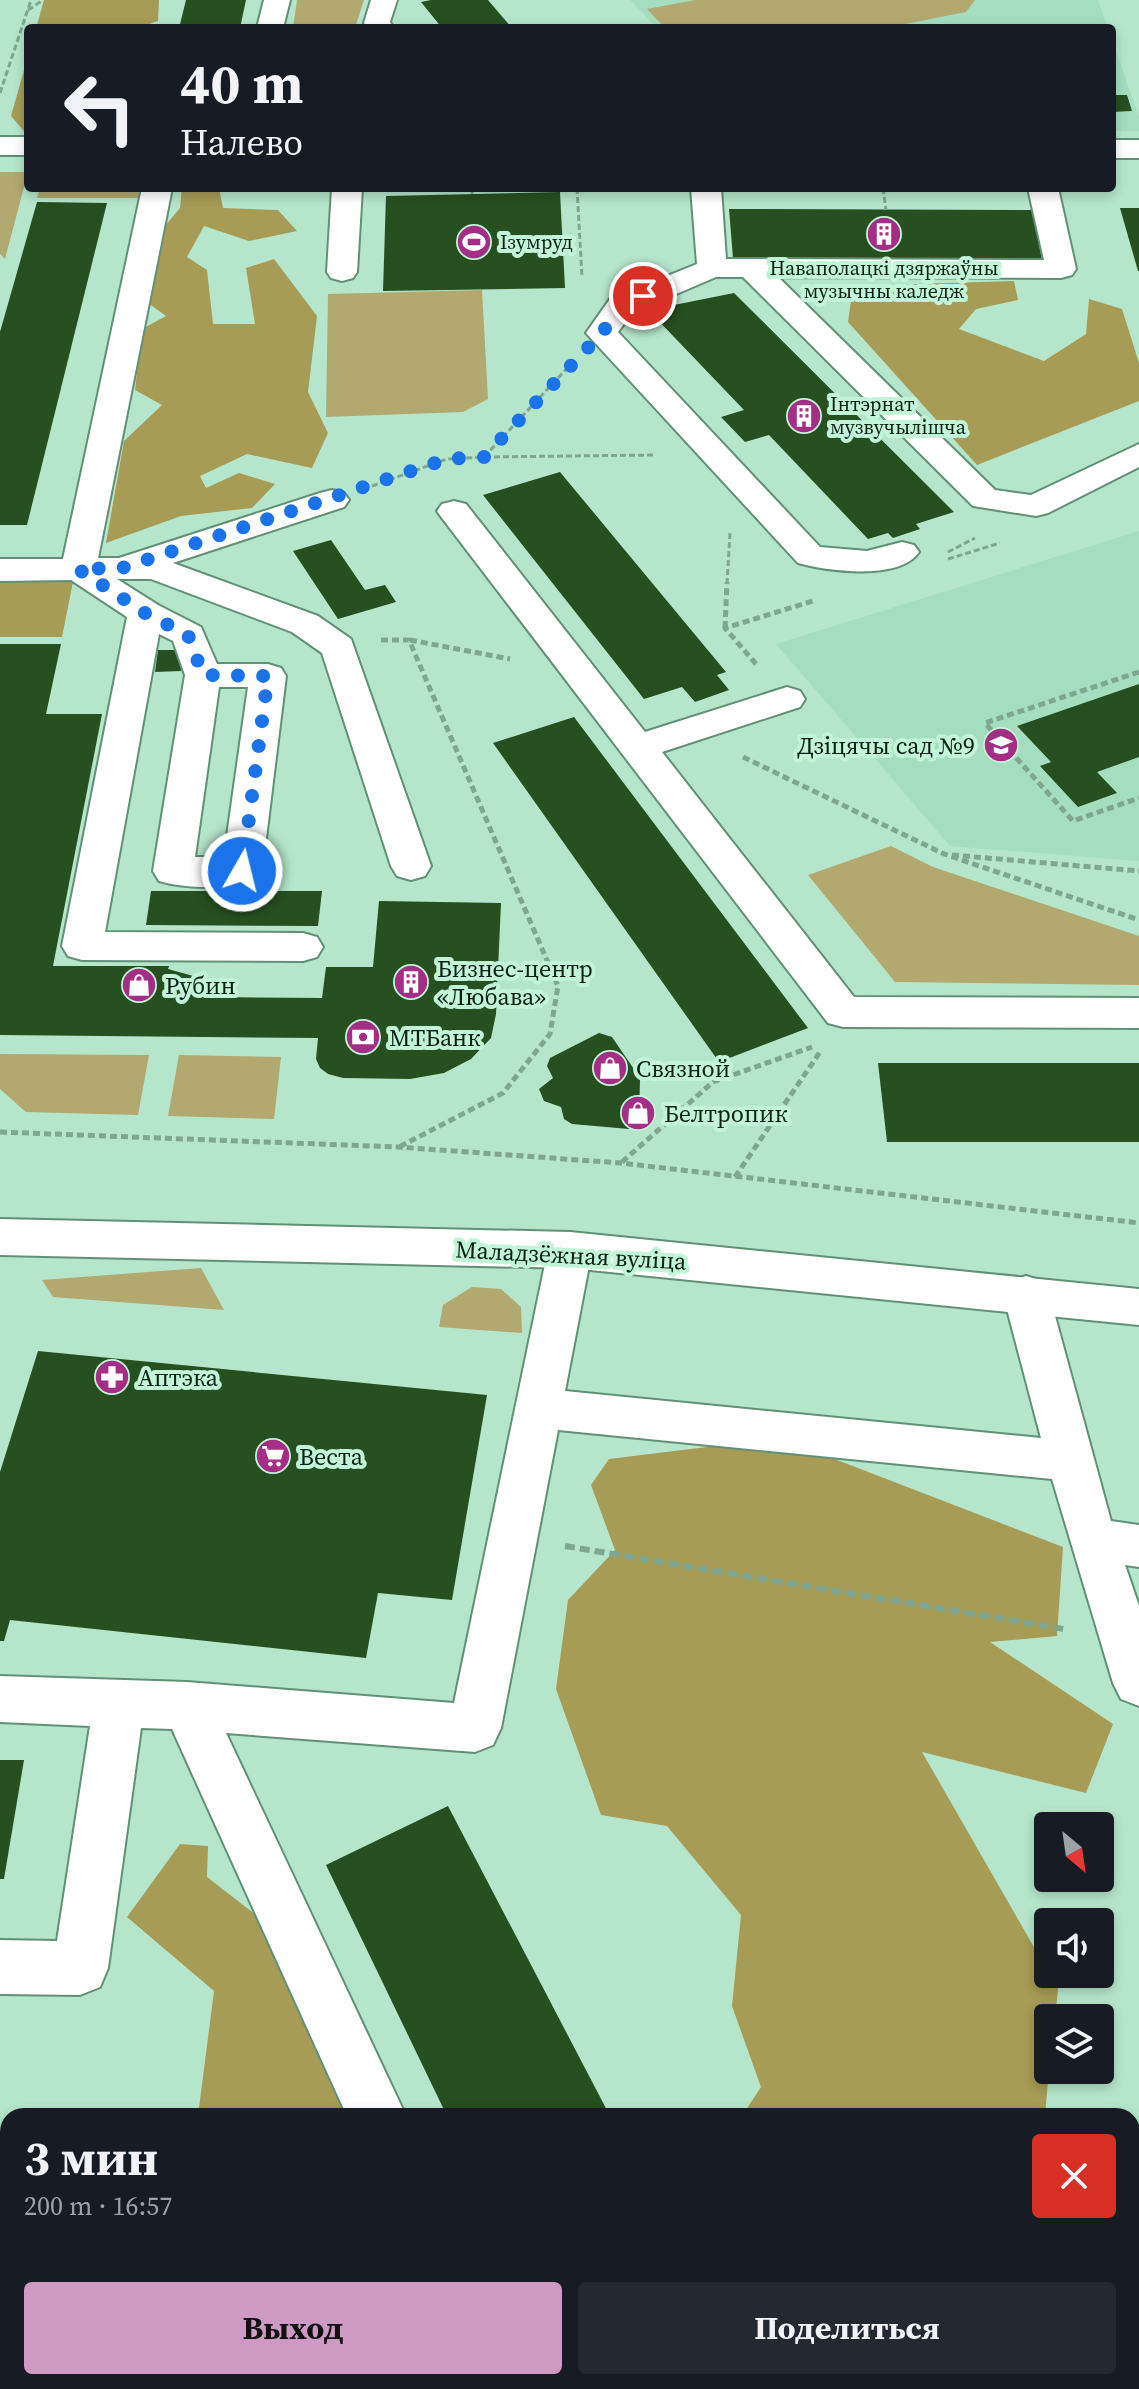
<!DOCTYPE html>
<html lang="ru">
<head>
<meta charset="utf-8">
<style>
  body { margin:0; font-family:"Source Serif 4",serif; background:#242831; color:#f1f3f6; height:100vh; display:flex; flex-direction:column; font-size:30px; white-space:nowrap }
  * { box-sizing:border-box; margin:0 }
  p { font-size:26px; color:#9ea1a6 }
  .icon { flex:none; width:44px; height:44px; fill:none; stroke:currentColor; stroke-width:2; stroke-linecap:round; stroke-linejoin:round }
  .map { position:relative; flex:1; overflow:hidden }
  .side { position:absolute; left:0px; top:2108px; width:1140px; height:282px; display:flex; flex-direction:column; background:#171b24; border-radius:24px 24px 0 0; box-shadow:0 4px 12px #0003 }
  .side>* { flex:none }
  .guide { position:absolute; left:24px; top:24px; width:1092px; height:168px; border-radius:8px; box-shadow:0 4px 12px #0003; background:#171b24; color:#f1f3f6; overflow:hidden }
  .needle { width:52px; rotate:151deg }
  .controls { position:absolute; left:1034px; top:1812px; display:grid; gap:16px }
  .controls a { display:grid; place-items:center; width:80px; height:80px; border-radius:8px; background:#171b24; box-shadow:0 4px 12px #0003; font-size:40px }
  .pin { position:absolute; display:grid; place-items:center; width:68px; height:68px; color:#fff; margin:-34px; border:4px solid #fff; border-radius:50%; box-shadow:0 2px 8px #0007 }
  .me { position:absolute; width:88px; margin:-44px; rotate:8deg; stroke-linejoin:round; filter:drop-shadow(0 0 6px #0008) }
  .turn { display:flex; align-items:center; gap:28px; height:168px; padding:0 24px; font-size:36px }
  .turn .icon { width:104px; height:104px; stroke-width:2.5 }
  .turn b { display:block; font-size:56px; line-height:68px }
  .round { display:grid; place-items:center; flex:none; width:84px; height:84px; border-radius:8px; background:#242831 }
  .summary { display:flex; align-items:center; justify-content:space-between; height:136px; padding:0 24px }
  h1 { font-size:48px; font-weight:700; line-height:60px }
  .button { display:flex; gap:16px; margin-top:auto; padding:16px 24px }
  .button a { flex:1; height:92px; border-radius:8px; background:#ce9ac3; color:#111; font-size:32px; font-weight:700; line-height:92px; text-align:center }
  .button a+a { background:#242831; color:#f1f3f6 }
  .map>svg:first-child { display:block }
  .built { fill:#a4debf }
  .green { fill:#b1a970 }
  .forest { fill:#a69c56 }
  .building { fill:#26501f }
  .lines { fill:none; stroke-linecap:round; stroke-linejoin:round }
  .minor-casing { stroke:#619077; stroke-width:4 }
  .major-casing { stroke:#619077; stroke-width:4 }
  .path-far2 { stroke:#7ea690; stroke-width:3; stroke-dasharray:6 3; stroke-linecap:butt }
  .path-far1 { stroke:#7ea690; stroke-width:5; stroke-dasharray:7 4; stroke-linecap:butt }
  .path { stroke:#7ea690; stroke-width:6; stroke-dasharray:10 5; stroke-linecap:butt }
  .minor { fill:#fff; fill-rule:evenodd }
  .major { fill:#fff; fill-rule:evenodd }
  .route { stroke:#1a73e8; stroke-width:14; stroke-dasharray:0 25.2 }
  .labels { text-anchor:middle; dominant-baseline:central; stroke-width:8; stroke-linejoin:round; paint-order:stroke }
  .far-poi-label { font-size:20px; fill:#0d2016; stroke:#c2f4d8; text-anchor:start }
  .poi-label { font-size:24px; fill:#0d2016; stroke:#c2f4d8; text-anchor:start }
  .street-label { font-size:24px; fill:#0d2016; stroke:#c2f4d8 }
</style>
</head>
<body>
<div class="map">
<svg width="1139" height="2389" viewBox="0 0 1139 2389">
  <rect width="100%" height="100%" fill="#b5e6cb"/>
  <g class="built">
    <polygon points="630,0 1098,0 1108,28 657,28"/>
    <polygon points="1112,40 1139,117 1139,131 1112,131"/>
    <polygon points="1139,531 1139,861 950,846 776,644"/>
  </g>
  <g class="green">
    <polygon points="297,0 364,0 355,28 293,28"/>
    <polygon points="695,0 975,0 966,12 885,28 665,28 647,9"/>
    <polygon points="0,172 28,172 5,259 0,254"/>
    <polygon points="40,188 146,188 143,198 37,198"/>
    <polygon points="482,290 488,399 463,412 326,417 328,294"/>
    <polygon points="891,846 933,867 1139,936 1139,985 895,982 808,875"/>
    <polygon points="0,1054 149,1055 138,1115 26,1112 0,1089"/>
    <polygon points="179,1055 281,1057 274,1119 168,1116"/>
    <polygon points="201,1268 224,1310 53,1297 42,1280"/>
    <polygon points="472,1287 501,1289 521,1307 522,1333 439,1327 443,1305"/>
  </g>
  <g class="forest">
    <polygon points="44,0 159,0 158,21 138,28 36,28"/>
    <polygon points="28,56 28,136 11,116"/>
    <polygon points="182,188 219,188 223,208 278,210 297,231 249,241 204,226 187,257 207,270 213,324 255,324 246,268 274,259 317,316 308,392 328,433 312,468 247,454 200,476 206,488 239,473 275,484 252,508 181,516 106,543 124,441 162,405 135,390 142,329 166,316 148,303 160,232 180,208"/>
    <polygon points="1014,281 1018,300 976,309 959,329 1044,361 1086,334 1089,299 1122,309 1139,363 1139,401 977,465 848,322 853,286"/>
    <polygon points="0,582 73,582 62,637 0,637"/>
    <polygon points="780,1438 1063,1547 1057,1636 990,1642 1113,1724 1086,1793 922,1752 1058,1989 1055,2018 1048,2018 1049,2070 1045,2116 742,2116 761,2087 732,2006 741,1915 667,1826 601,1815 556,1689 568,1600 615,1550 591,1485 609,1459"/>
    <polygon points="180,1844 208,1846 207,1877 336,1977 362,2116 194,2116 199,2108 214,1991 127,1917"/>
    <polygon points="1139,2225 1139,2389 924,2389 920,2382 1132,2382 1132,2226"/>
    <polygon points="231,2382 411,2382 408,2389 233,2389"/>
  </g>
  <g class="building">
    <polygon points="186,0 246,0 240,28 179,28"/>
    <polygon points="431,0 488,0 512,28 442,28 421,2"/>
    <polygon points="1112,95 1127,95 1132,111 1112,112"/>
    <polygon points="560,192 565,288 383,291 386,196"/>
    <polygon points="37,202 107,203 27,525 0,525 0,332"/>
    <polygon points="1120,208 1139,208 1139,271 1138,271"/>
    <polygon points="729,209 1032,210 1042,259 733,258"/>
    <polygon points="734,293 954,512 916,524 920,529 893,538 888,533 868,539 769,435 745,442 721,417 744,410 653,315 672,310 669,306"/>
    <polygon points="560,472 726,672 717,675 729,690 695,702 682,687 644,699 483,495"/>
    <polygon points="331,540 365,590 385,585 396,602 338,619 293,551"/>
    <polygon points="0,644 61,644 46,714 102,714 53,966 169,966 168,969 215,982 213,997 322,998 326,967 373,967 379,901 501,903 496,1014 491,1038 471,1059 444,1073 410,1079 343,1078 328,1074 320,1068 316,1059 318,1038 0,1035"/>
    <polygon points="158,650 184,650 181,671 155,672"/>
    <polygon points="1139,684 1139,757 1097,772 1117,793 1078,807 1040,766 1051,762 1017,726"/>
    <polygon points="574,717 808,1028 719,1062 493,743"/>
    <polygon points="151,891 322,891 318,926 146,925"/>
    <polygon points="599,1033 612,1037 640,1078 639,1123 629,1129 572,1124 564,1119 561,1107 544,1101 539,1089 553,1078 547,1066 550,1058"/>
    <polygon points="878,1063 1139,1063 1139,1142 887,1142"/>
    <polygon points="38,1351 487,1395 452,1600 378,1593 366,1658 10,1620 4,1641 0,1641 0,1472"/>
    <polygon points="0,1760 24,1760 4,1879 0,1879"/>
    <polygon points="448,1806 610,2116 447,2116 326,1865"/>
    <polygon points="574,2382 749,2382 752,2389 578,2389"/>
  </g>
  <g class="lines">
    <g class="minor-casing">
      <g id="minor">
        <polygon points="264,0 290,0 283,28 257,28"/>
        <polygon points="371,0 397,0 390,22 394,28 367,28 364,23"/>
        <rect x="0" y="137" width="28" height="18"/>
        <rect x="1112" y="140" width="27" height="18"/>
        <path d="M 142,188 L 172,188 L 98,558 L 119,558 L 320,493 L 332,490 L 344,493 L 349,500 L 344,507 L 173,563 L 318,616 L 351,639 L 431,866 L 425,876 L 411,880 L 397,876 L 391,866 L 322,653 L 292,632 L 151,579 L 117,579 L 158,605 L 201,627 L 217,664 L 268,664 L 281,668 L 286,676 L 262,871 L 256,881 C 228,889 187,889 159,881 L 153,871 L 185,675 L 173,641 L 159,634 L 105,932 L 303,933 L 317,937 L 323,947 L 317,957 L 303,961 L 82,960 L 68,956 L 62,946 L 127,617 L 71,580 L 0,581 L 0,559 L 63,559 ZM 219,687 L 248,687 L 224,857 L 195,857 Z"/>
        <polygon points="332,188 362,188 357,272 353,278 342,281 331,278 327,272"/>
        <path d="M 691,188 L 721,188 L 726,259 L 1044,260 L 1028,188 L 1058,188 L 1076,269 L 1072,275 L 1061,278 L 778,277 L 995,490 L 1031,495 L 1139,444 L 1139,467 L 1048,513 L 1036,516 L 973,506 L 743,277 L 716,277 L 632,313 L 618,332 L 820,547 L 867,551 L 902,542 L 914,545 L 919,552 C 900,581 827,571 798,563 L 586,333 L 610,299 L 697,264 Z"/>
        <polygon points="454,501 466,504 645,732 787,687 800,691 805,699 800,707 662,752 854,997 1139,998 1139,1028 843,1027 828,1023 442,518 437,511 442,504"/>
        <polygon points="570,1232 586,1237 592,1250 565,1391 1041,1438 1003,1294 1010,1281 1026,1276 1042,1281 1049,1294 1111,1521 1139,1525 1139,1567 1125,1565 1139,1606 1139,1706 1121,1699 1113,1683 1052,1479 558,1430 501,1728 493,1745 475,1752 226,1733 406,2116 347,2116 172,1729 141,1728 108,1968 100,1987 80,1995 0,1994 0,1940 57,1941 90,1726 0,1722 0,1676 187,1682 454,1703 548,1250 554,1237"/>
        <polygon points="469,2382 531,2382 534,2389 472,2389"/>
      </g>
    </g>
    <g class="major-casing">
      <polygon id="major" points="0,1219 570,1232 1139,1289 1139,1325 570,1268 0,1255"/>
    </g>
    <g class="path-far2">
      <polyline points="28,10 43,0"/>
      <polyline points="0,93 31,0"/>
      <polyline points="472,188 472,194"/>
      <polyline points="577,188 582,277"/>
      <polyline points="883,188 886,210"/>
      <polyline points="485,457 655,455"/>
      <polyline points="372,486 447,459 484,457 573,362"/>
      <polyline points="948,552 975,538"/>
      <polyline points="948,559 1000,543"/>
      <polyline points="727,584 730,533"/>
    </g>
    <g class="path-far1">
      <polyline points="725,628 727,582"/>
      <polyline points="381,640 409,640 558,986 550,1034 503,1093 399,1147"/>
      <polyline points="410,640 510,659"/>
      <polyline points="756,664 725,628 816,600"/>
      <polyline points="1139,672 985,723 1073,821 1139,798"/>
      <polyline points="743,757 944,854 1139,920"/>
      <polyline points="952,855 1139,871"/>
      <polyline points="0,1132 398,1147 621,1163 1139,1223"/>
      <polyline points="622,1162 713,1082 812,1047"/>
      <polyline points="735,1177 820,1052"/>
    </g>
    <polyline class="path" points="565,1546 1064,1629"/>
    <use href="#minor" class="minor"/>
    <use href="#major" class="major"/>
  </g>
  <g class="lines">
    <polyline class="route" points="242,871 268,676 203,675 188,635 145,613 78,569 122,568 447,459 484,457 602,333 621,306 643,296"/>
  </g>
  <defs>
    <g id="building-disc" transform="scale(1.8)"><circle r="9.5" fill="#a42d85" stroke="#c2f4d8"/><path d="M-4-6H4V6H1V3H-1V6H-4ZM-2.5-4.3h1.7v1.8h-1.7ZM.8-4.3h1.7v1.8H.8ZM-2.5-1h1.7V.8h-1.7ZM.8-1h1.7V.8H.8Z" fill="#fff"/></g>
    <g id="stadium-disc" transform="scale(1.8)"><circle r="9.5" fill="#a42d85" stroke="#c2f4d8"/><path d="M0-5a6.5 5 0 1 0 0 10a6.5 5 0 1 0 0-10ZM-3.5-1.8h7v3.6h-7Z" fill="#fff"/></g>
    <g id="school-disc" transform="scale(1.8)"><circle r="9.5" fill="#a42d85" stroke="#c2f4d8"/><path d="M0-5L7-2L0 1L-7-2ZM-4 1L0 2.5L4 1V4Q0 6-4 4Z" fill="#fff"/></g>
    <g id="shop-disc" transform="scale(1.8)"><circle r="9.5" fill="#a42d85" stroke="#c2f4d8"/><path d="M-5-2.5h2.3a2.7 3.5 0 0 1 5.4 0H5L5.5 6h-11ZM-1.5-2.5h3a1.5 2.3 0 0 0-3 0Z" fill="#fff"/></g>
    <g id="bank-disc" transform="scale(1.8)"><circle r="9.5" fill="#a42d85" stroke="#c2f4d8"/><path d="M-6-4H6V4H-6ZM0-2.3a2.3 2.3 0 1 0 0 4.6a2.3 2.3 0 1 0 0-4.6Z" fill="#fff"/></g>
    <g id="pharmacy-disc" transform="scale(1.8)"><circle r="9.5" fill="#a42d85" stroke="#c2f4d8"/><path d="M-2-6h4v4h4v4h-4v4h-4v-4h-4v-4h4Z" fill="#fff"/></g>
    <g id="supermarket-disc" transform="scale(1.8)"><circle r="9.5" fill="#a42d85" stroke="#c2f4d8"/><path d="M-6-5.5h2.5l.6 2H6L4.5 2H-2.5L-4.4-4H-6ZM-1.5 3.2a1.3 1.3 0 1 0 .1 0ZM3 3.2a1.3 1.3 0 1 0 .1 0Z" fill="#fff"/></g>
  </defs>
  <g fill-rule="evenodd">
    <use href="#building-disc" x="884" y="234"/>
    <use href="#stadium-disc" x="474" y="242"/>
    <use href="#building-disc" x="804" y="416"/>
    <use href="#school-disc" x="1001" y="745"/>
    <use href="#building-disc" x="411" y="982"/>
    <use href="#shop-disc" x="139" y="985"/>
    <use href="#bank-disc" x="363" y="1037"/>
    <use href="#shop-disc" x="610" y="1068"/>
    <use href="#shop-disc" x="638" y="1113"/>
    <use href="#pharmacy-disc" x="112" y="1377"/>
    <use href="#supermarket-disc" x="273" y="1456"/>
  </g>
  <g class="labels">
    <g class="far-poi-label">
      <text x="500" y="242">Ізумруд</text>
      <text x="884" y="268" text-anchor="middle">Наваполацкі дзяржаўны<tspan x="884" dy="23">музычны каледж</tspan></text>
      <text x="830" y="404">Інтэрнат<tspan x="830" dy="23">музвучылішча</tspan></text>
    </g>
    <g class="poi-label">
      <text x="975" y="745" text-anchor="end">Дзіцячы сад №9</text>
      <text x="437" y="968">Бизнес-центр<tspan x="437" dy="28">«Любава»</tspan></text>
      <text x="165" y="985">Рубин</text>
      <text x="389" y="1037">МТБанк</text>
      <text x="636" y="1068">Связной</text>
      <text x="664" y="1113">Белтропик</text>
      <text x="138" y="1377">Аптэка</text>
      <text x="299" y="1456">Веста</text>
    </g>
    <g class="street-label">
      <text transform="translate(571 1255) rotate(3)">Маладзёжная вуліца</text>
    </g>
  </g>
</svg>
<div class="controls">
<a><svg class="needle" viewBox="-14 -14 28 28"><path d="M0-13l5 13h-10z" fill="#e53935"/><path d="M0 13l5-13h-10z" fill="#9ea1a6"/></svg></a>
<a><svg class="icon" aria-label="sound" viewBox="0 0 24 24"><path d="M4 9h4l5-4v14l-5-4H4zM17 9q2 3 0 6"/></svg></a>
<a><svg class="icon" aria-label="layers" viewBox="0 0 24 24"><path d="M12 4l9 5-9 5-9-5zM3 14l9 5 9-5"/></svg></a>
</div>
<div class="pin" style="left:643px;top:296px;background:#d93025"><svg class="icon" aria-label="arrive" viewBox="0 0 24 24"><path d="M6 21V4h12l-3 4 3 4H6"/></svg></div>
<svg class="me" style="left:242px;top:871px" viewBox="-20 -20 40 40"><circle r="17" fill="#1a73e8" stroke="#fff" stroke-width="3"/><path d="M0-11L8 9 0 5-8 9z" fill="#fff"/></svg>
<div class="guide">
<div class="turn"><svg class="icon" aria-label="left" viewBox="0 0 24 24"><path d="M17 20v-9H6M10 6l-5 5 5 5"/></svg><div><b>40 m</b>Налево</div></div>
</div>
<section class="side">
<div class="summary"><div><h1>3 мин</h1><p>200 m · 16:57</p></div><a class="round" style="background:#d93025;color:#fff"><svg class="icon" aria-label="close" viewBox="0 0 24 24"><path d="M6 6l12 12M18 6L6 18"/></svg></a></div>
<div class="button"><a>Выход</a><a>Поделиться</a></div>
</section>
</div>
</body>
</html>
